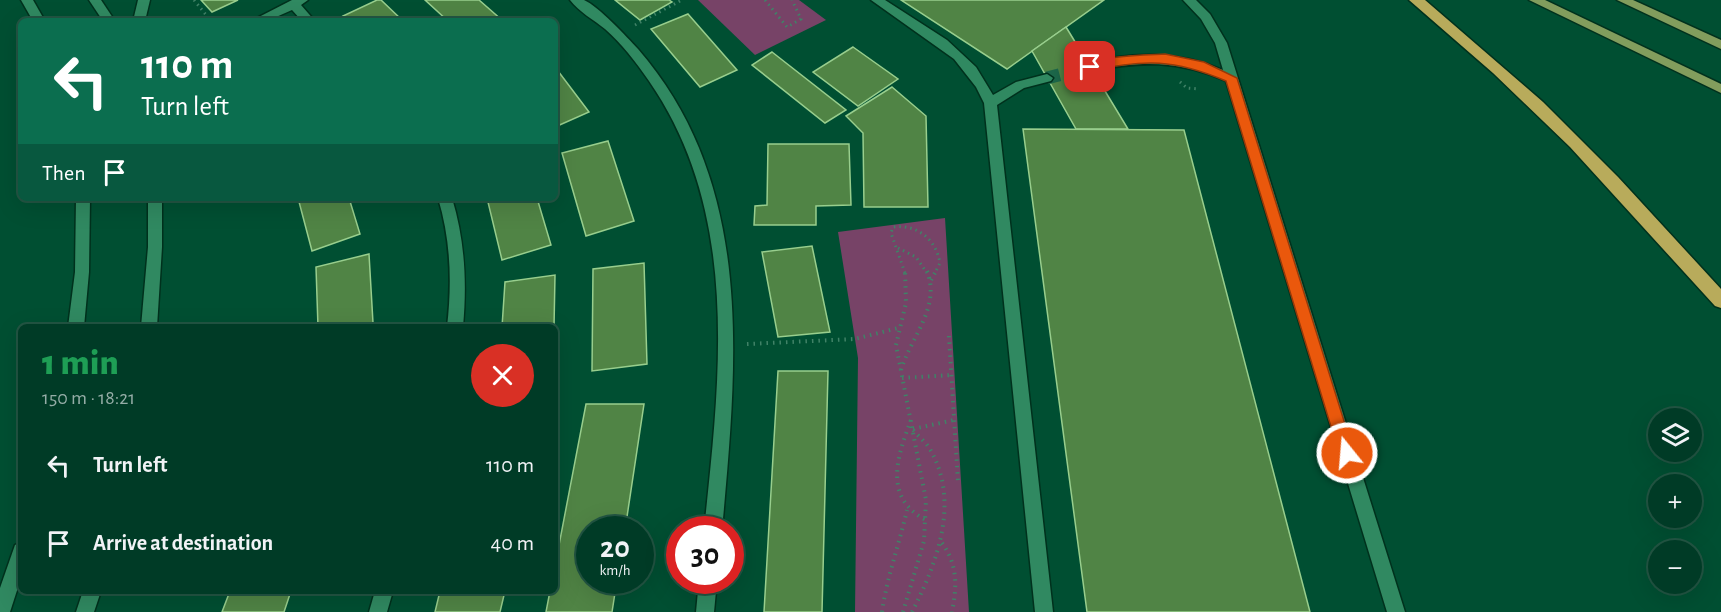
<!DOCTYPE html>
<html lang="en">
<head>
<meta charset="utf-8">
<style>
  body { margin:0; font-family:"Alegreya Sans",sans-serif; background:#0e4632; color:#f1f3f6; height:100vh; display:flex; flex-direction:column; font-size:22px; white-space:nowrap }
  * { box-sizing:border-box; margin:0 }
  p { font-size:20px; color:#95ada7 }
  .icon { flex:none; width:33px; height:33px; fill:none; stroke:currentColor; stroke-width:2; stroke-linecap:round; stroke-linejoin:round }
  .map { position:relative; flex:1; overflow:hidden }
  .drawer { position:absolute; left:18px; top:324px; width:540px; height:270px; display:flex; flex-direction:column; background:#003b26; border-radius:9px; box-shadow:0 6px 24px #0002,0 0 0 2px #225543 }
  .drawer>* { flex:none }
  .hud { position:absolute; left:18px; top:18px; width:540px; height:183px; border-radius:9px; box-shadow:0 6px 24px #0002,0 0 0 2px #225543; background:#0b6e4f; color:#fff; overflow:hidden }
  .controls { position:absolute; left:1648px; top:408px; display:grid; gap:12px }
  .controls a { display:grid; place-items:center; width:54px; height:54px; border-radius:50%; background:#003b26; box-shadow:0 6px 24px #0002,0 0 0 2px #225543; font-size:30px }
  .speed { position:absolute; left:576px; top:516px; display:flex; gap:12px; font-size:30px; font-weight:700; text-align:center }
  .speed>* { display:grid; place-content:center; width:78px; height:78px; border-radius:50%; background:#003b26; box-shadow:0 6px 24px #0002,0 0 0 2px #225543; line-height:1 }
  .speed small { font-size:15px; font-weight:400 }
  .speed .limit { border:9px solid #d22; background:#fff; color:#111 }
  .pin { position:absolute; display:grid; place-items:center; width:51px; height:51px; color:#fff; margin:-26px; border-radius:12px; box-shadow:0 3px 9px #0006 }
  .me { position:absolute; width:66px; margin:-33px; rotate:343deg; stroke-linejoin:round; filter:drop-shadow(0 0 4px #0008) }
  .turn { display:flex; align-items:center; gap:21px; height:126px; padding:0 24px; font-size:27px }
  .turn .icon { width:78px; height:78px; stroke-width:2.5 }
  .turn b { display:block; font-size:42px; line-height:51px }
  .then { display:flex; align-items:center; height:57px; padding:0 24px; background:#0003; gap:12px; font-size:22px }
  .round { display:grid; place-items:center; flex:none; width:63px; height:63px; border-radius:32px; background:#0e4632 }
  .overview { display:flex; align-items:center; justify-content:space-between; height:102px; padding:0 24px }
  h1 { font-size:36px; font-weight:800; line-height:45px; color:#1e9e55 }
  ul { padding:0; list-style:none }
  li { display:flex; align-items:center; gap:18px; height:78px; padding:0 24px }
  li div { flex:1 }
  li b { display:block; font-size:22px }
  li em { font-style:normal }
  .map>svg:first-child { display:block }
  .green { fill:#774367 }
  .building { fill:#508445; stroke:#98ce8d; stroke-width:1.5 }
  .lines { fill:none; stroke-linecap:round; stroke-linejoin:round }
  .minor-tunnel { stroke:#1c6649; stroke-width:13; stroke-dasharray:13 7; stroke-linecap:butt }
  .minor-casing { stroke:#00311d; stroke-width:3 }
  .major-casing { stroke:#00311d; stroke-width:3 }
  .highway-casing { stroke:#00311d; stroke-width:3 }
  .path-far1 { stroke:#408267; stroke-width:3; stroke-dasharray:1.5 4; stroke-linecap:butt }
  .path { stroke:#408267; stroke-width:4; stroke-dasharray:1.5 5; stroke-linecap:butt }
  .minor { fill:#308961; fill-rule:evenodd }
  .major { fill:#829d5d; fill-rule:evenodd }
  .highway { fill:#b8ab5b; fill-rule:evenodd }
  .route { fill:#ea580c; stroke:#983908; stroke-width:1.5 }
</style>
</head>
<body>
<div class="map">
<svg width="1721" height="612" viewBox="0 0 1721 612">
  <rect width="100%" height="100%" fill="#004f32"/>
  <g class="green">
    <polygon points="698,0 799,0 826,20 755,55"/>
    <polygon points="945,218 969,612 855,612 858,358 838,232"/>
  </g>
  <g class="building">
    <polygon points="201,0 238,0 212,12"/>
    <polygon points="377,0 381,0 403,21 348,21 343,16"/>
    <polygon points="425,0 479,0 503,21 448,21"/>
    <polygon points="615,0 669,0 672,2 640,20"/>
    <polygon points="901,0 1104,0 1007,69"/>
    <polygon points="688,14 737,70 700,87 651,29"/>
    <polygon points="1066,27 1102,86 1128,129 1076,129 1032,51"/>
    <polygon points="853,47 898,79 858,106 813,72"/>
    <polygon points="772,52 846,110 825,123 752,65"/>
    <polygon points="555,67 589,112 555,127"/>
    <polygon points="892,87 926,116 928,207 864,207 863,133 846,116"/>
    <polygon points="1023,129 1184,130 1310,612 1087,612"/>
    <polygon points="608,141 634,221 586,236 562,153"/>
    <polygon points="768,144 849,144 851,205 816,206 816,225 754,225 755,206 767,205"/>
    <polygon points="298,198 349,198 360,234 312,251"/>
    <polygon points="487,198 537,198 551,245 502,260"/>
    <polygon points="812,246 830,332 778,337 762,252"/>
    <polygon points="369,254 373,323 359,327 318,327 316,267"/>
    <polygon points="644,263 647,364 592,371 593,269"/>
    <polygon points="555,275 554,327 502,327 505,282"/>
    <polygon points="778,371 828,371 822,612 764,612"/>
    <polygon points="586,404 644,404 625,530 590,530 590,580 617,580 612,612 546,612 550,591 555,591 555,566"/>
    <polygon points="230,591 291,591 284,612 222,612"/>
    <polygon points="440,591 505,591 500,612 435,612"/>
  </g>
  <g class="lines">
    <polyline class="minor-tunnel" points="1047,78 1090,67"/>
    <g class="minor-casing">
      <g id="minor">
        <polygon points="21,0 33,0 45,21 33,21"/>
        <polygon points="89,0 101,0 115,21 103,21"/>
        <polygon points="138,0 150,0 145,21 133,21"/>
        <polygon points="292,0 308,0 301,5 315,21 302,21 292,10 267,21 251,21"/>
        <path d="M 570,0 C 574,0 580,0 584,0 C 598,6 627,37 638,49 C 756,185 737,363 722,530 L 704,530 C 720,378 741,214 649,81 C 636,62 622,44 605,29 C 594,20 579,12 570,0 Z"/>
        <polygon points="871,0 885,0 947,40 976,67 993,95 1016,82 1047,74 1053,78 1051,81 1024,88 997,105 1053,612 1035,612 984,103 976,87 954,59"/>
        <path d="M 1183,0 L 1196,0 L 1210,14 L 1227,43 L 1405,612 L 1387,612 L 1226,81 C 1178,60 1141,61 1090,71 L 1084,67 L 1086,64 C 1130,51 1180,51 1223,70 L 1215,43 L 1201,19 Z"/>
        <polygon points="76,198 90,198 89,272 84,327 68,327 75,272"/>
        <polygon points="148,198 162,198 162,247 157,327 141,327 148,247"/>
        <path d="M 438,198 L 452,198 C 465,241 467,283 463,327 L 447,327 C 452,283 451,241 438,198 Z"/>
        <polygon points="21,542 21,578 10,612 0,612 0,588 15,545"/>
        <polygon points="699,580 717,580 714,612 696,612"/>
        <polygon points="83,591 101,591 94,612 76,612"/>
        <polygon points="375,591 393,591 387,612 369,612"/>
      </g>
    </g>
    <g class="major-casing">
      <g id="major">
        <polygon points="1529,0 1545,0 1721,84 1721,93"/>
        <polygon points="1617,0 1633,0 1721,40 1721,49"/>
      </g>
    </g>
    <g class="highway-casing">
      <polygon id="highway" points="1409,0 1425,0 1543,102 1618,177 1721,289 1721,308 1715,306 1570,147 1493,73"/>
    </g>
    <g class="path-far1">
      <polyline points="194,0 211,21"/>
      <polyline points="765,0 787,27 801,19 792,0"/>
      <polyline points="635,25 682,0"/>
      <polyline points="1180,82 1187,88 1199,89"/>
      <polyline points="898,248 916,257 927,273"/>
      <path d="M 905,273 L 891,233 L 893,227 C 917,224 936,239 940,263 L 935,273"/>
    </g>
    <g class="path">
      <polyline points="931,280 936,271"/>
      <polyline points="949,336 958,482"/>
      <polyline points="747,344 855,339 898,328"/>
      <path d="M 901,370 C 911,337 941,307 927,271"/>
      <polyline points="902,378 952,375"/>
      <path d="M 911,420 C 897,457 883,498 926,520"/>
      <polyline points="913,429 954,420"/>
      <path d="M 942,543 C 958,565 957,587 952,612"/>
      <path d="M 882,612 C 887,577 899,545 907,510"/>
      <polyline points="903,612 924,541 926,500 896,345 906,303 905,271"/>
      <path d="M 912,612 C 937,563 960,503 931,451 C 927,443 919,437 913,430"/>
    </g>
    <use href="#minor" class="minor"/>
    <use href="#major" class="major"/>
    <use href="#highway" class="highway"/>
  </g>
  <path class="route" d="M 1165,54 L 1204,62 L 1237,78 L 1354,453 L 1352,458 L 1347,460 L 1342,458 L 1339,453 L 1226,81 C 1174,59 1145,59 1090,71 L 1085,67 C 1097,55 1147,55 1165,54 Z"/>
</svg>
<div class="controls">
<a><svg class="icon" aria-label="layers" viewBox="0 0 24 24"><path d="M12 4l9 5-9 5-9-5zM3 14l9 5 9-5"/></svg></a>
<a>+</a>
<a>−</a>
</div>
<div class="speed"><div>20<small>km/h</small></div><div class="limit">30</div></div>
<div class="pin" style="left:1090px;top:67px;background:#d93025"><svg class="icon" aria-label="arrive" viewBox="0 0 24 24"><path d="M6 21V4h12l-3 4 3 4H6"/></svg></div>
<svg class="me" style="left:1347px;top:453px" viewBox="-20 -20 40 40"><circle r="17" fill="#ea580c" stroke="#fff" stroke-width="3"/><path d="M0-11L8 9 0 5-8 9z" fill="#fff"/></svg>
<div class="hud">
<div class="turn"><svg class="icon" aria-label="left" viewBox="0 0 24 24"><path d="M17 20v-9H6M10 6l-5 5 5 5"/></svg><div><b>110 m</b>Turn left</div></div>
<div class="then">Then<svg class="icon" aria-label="arrive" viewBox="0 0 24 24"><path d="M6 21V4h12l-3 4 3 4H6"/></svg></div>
</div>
<section class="drawer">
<div class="overview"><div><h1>1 min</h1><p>150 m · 18:21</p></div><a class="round" style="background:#d93025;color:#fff"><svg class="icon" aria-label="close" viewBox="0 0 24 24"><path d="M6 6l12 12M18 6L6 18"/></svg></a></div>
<ul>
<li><svg class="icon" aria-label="left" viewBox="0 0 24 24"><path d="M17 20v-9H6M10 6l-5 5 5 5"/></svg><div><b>Turn left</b></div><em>110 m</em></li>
<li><svg class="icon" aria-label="arrive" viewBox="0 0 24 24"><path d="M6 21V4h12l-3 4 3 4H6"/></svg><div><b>Arrive at destination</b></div><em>40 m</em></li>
</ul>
</section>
</div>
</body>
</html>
